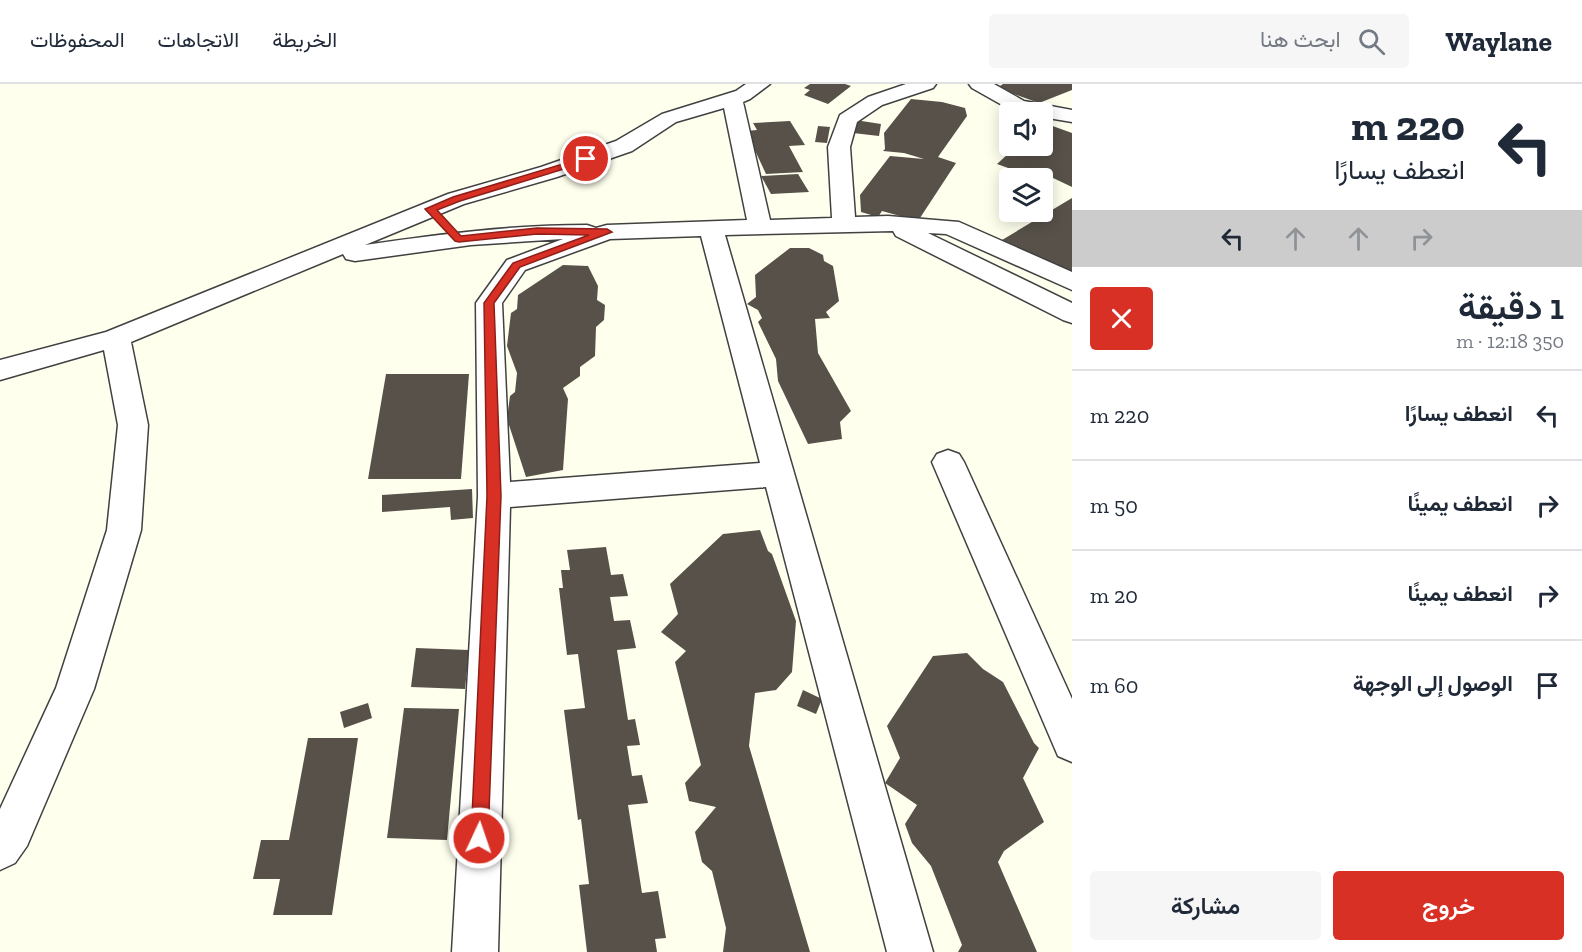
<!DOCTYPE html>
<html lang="ar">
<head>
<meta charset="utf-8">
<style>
  body { margin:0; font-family:"Zilla Slab",Vazirmatn,serif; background:#f6f6f7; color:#1f2937; direction:rtl; height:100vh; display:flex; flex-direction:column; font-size:22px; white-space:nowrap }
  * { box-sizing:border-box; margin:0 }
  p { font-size:20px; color:#747a83 }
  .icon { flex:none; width:33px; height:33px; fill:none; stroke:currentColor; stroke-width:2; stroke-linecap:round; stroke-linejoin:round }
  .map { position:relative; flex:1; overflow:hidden; direction:ltr }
  .drawer { display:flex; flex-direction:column; background:#fff; width:510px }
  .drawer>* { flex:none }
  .banner { background:#fff; color:#1f2937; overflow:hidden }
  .fabs { position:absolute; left:999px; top:18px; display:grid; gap:12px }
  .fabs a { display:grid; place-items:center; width:54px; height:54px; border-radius:6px; background:#fff; box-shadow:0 3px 15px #0003; font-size:30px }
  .pin { position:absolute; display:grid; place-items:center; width:51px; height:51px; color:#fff; margin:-26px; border:3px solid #fff; border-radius:50%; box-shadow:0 2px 6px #0007 }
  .me { position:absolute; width:66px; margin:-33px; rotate:3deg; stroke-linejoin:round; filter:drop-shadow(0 0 4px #0008) }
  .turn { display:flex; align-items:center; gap:21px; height:126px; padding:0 18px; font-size:27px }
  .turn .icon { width:78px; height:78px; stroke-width:2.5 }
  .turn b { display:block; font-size:42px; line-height:51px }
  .lanes { display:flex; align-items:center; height:57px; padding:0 18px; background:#0003; justify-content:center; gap:30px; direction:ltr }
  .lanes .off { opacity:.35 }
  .round { display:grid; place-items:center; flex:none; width:63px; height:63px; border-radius:6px; background:#f6f6f7 }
  .summary { display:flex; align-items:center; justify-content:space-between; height:102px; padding:0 18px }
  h1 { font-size:36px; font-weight:600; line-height:45px }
  .action { display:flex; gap:12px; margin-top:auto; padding:12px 18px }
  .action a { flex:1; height:69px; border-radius:6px; background:#d93025; color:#fff; font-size:24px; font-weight:600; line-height:69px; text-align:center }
  .action a+a { background:#f6f6f7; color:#1f2937 }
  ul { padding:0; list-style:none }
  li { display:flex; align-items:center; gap:18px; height:90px; padding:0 18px; border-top:2px solid #e0e1e3 }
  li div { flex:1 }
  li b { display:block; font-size:22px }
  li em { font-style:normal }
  header { display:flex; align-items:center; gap:36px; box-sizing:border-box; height:84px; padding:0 30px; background:#fff; border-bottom:2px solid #e0e1e3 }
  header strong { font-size:28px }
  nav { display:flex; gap:33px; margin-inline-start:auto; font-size:21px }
  .search { width:420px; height:54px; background:#f6f6f7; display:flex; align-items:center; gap:15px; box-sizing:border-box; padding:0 21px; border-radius:6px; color:#747a83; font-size:22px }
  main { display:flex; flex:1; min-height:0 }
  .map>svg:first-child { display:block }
  .building { fill:#575149 }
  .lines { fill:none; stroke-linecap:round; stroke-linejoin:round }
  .minor-casing { stroke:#414141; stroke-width:3 }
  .minor { fill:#fff; fill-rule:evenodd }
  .route { fill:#d93025; stroke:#8d1f18; stroke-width:1.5 }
</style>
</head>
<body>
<header>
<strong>Waylane</strong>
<div class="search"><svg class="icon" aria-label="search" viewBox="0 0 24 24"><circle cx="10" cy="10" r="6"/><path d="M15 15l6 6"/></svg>ابحث هنا</div>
<nav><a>الخريطة</a><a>الاتجاهات</a><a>المحفوظات</a></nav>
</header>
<main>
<section class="drawer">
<div class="banner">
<div class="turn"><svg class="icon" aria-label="left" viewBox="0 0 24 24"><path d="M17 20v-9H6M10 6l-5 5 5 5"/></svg><div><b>220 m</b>انعطف يسارًا</div></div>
<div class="lanes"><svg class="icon" aria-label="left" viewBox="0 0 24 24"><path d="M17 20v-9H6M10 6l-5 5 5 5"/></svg><svg class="icon off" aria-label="ahead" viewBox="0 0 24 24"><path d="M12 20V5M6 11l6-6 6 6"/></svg><svg class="icon off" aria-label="ahead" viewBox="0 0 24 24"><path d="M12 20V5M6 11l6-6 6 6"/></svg><svg class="icon off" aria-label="right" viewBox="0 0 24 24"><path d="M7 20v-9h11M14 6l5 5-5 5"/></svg></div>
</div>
<div class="summary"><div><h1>1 دقيقة</h1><p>350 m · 12:18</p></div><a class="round" style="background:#d93025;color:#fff"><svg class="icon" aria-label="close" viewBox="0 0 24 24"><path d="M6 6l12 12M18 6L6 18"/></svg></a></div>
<ul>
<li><svg class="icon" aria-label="left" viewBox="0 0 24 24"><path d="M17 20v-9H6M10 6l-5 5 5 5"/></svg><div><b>انعطف يسارًا</b></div><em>220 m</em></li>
<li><svg class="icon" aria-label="right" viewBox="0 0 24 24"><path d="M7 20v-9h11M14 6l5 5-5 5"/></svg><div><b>انعطف يمينًا</b></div><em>50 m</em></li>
<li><svg class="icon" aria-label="right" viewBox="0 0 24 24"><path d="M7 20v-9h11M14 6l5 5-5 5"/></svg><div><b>انعطف يمينًا</b></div><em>20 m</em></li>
<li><svg class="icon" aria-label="arrive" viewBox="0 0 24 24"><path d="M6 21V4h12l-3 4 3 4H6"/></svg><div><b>الوصول إلى الوجهة</b></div><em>60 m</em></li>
</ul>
<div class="action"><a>خروج</a><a>مشاركة</a></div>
</section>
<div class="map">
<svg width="1072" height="868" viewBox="0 0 1072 868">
  <rect width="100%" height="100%" fill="#ffe"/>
  <g class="building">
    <polygon points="810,0 845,0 851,2 828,20 804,11 810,6 804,4"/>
    <polygon points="1003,0 1072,0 1072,6 1039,19 997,4"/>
    <polygon points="911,15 942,18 965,24 967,32 938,73 956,79 918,137 882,127 878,133 861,128 860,111 890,72 924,75 904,69 883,67 885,65 884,49"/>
    <polygon points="855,36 881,40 879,52 853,49"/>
    <polygon points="790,37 805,61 789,62 803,88 766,90 746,47 757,46 753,39"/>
    <polygon points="1047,40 1072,49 1072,103 1051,93 1046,98 1042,94 1036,94 997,80 1008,70 1014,72 1025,62 1042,62 1042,45"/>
    <polygon points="818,42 830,43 827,59 815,58"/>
    <polygon points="798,90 809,108 771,110 761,92"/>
    <polygon points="1072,114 1072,194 1002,156"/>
    <polygon points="790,164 809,164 823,171 824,177 833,182 839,217 826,228 830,234 815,235 818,269 851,327 840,338 842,355 808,360 778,297 776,275 758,238 762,234 758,226 747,220 756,213 755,191"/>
    <polygon points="563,181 588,182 598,202 597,216 605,221 604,236 596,243 595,272 580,283 580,292 563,304 568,315 563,386 526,393 507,335 510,312 515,308 517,289 507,262 511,229 517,225 518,211"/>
    <polygon points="386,290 469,290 461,395 368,395"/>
    <polygon points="472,405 473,434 451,436 450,423 382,428 382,411"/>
    <polygon points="760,446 768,467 772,470 796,537 792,588 776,606 755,609 749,662 810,868 723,868 726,844 712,787 702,778 695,748 716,723 689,717 685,699 701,681 675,578 686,567 661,548 678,530 670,500 723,450"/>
    <polygon points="606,463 611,491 623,490 628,512 610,513 614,537 630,536 636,564 617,566 628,636 635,635 640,661 627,662 632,692 642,691 648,719 628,721 642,809 658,807 666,854 655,855 657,868 587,868 579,801 589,800 581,735 578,736 564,626 585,624 578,570 567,571 559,504 563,504 561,486 570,486 567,466"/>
    <polygon points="416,564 469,566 465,605 411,603"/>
    <polygon points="967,569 983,585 1003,598 1034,659 1039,664 1023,694 1044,738 1004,767 998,778 1037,868 958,868 962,861 931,782 912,759 905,740 917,721 885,699 900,674 887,642 933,572"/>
    <polygon points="803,606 822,615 816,630 797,622"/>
    <polygon points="368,619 372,634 344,644 340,628"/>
    <polygon points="404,624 459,625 447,756 387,754"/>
    <polygon points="308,654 358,654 332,831 273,831 280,795 253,795 261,756 289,756"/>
  </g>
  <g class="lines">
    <g class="minor-casing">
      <g id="minor">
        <path d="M 746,0 L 770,0 L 750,15 L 743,18 L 770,136 L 832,134 L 828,63 L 840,31 L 868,13 L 906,0 L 936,0 L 933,4 L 882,21 L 857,38 L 850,63 L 855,133 L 888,132 L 959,138 L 1072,188 L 1072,206 L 946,150 L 928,149 L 1072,219 L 1072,239 L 1063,236 L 896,152 L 893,147 L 725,151 L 933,868 L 887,868 L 766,403 L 510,423 L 498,868 L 452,868 L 478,412 L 476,219 L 507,176 L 563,155 L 471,161 L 355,177 L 346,175 L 343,170 L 131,258 L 148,341 L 141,446 L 94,605 L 27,762 L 15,779 L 0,786 L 0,725 L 56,604 L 107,446 L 118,341 L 104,266 L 0,296 L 0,276 L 106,248 L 448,110 L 541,83 L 616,57 L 662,30 L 736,7 ZM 724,24 L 747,136 L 607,141 L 596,144 L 587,141 C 512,141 439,150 365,161 L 464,120 L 557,93 L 632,67 L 676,38 ZM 701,152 L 760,379 L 510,398 L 502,219 L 525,186 L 610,155 Z"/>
        <polygon points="969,0 994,0 1024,17 1072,26 1072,38 1042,33 1042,28 1011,26 972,4"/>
        <polygon points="948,366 959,370 964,378 1072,615 1072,678 1058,672 932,378 937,370"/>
      </g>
    </g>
    <use href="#minor" class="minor"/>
  </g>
  <polygon class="route" points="586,73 591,75 590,77 460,117 437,126 461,152 537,144 607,145 612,148 520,183 494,219 501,412 488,754 486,760 479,763 473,760 471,754 487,412 484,219 513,179 589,151 537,150 459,158 455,157 425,125 453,113"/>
</svg>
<div class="fabs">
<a><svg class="icon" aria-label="sound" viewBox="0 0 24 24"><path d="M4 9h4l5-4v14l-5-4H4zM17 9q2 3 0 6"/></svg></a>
<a><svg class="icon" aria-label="layers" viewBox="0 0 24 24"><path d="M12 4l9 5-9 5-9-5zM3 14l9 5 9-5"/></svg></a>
</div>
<div class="pin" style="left:586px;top:75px;background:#d93025"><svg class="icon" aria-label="arrive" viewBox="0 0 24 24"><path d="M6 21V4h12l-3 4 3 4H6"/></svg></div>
<svg class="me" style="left:479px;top:754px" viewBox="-20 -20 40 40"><circle r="17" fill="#d93025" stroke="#fff" stroke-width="3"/><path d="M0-11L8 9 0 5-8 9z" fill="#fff"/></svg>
</div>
</main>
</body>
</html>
